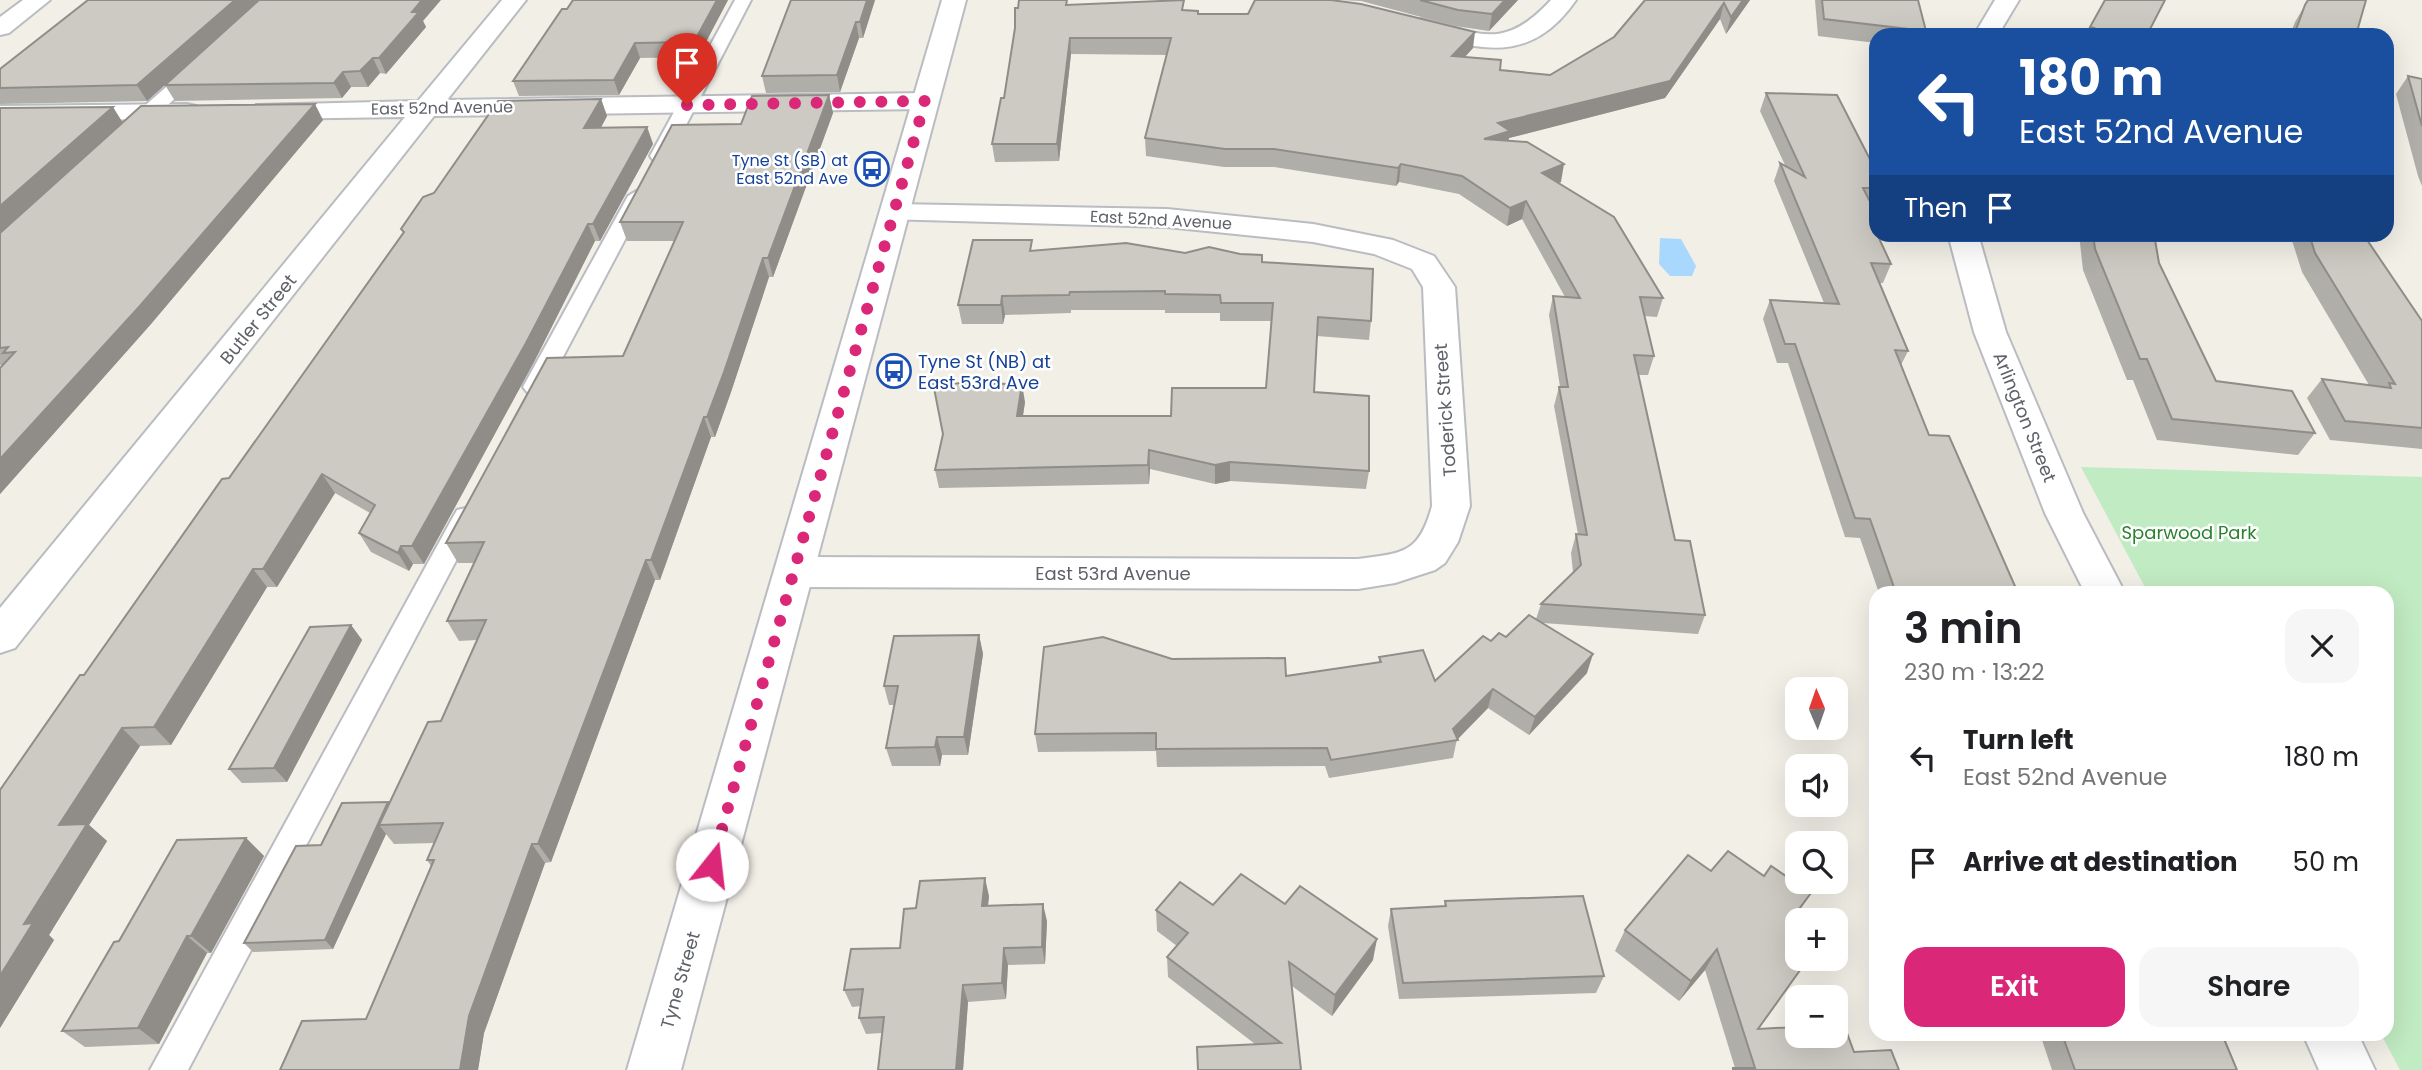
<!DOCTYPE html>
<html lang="en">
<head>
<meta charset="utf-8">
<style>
  body { margin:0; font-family:Poppins,sans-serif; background:#f6f6f6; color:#202124; height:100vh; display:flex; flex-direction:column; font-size:26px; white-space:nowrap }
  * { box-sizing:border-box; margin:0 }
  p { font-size:23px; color:#757577 }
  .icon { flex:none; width:38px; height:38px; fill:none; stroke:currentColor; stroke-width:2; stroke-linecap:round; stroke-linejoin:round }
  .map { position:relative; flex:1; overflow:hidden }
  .sheet { position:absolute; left:1869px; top:586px; width:525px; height:455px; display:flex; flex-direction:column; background:#fff; border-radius:21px; box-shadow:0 7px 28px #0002 }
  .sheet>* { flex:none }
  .guide { position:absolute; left:1869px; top:28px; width:525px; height:214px; border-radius:21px; box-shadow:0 7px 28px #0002; background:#1a4fa0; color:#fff; overflow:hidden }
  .needle { width:46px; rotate:358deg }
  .fabs { position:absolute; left:1785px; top:677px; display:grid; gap:14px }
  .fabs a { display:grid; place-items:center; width:63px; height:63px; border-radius:14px; background:#fff; box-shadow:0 7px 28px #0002; font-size:35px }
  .pin { position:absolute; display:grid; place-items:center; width:60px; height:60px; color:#fff; margin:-72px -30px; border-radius:50% 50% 50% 0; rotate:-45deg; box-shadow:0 0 7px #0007 }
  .pin .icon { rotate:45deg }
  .me { position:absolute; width:77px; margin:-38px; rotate:16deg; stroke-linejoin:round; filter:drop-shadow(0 0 5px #0008) }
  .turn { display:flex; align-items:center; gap:24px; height:147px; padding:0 35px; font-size:32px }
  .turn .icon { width:91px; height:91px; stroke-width:2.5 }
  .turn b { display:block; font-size:49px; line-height:60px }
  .then { display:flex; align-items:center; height:66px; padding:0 35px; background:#0003; gap:14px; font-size:26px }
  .round { display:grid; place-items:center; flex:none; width:74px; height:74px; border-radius:21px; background:#f6f6f6 }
  .overview { display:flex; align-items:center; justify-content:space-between; height:119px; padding:0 35px }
  h1 { font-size:42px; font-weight:600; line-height:52px }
  .cta { display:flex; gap:14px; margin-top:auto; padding:14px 35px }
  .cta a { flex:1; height:80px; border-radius:21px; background:#db2777; color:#fff; font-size:28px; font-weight:600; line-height:80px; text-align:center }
  .cta a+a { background:#f6f6f6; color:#202124 }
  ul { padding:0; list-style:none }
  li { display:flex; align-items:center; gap:21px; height:105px; padding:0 35px }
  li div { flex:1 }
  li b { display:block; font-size:26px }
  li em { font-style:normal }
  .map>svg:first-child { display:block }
  .green { fill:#c1ebc2 }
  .water { fill:#a9d8ff }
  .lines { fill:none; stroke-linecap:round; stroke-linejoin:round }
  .service-casing { stroke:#b9bcc1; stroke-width:4 }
  .minor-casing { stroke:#b9bcc1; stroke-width:4 }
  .tertiary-casing { stroke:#b9bcc1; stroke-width:4 }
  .service { fill:#fff; fill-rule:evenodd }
  .minor { fill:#fff; fill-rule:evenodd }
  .tertiary { fill:#fff; fill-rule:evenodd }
  .wall { fill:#b0aea8 }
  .shaded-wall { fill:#908d88 }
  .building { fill:#cdcac3; stroke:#908d88; stroke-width:2 }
  .route { stroke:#db2777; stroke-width:12; stroke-dasharray:0 21.6 }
  .labels { text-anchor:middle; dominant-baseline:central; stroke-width:5; stroke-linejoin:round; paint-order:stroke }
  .far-street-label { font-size:16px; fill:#5e6268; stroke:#fff }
  .far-transit-label { font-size:16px; fill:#164399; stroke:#fff; text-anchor:end }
  .street-label { font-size:18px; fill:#5e6268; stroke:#fff }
  .transit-label { font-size:18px; fill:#164399; stroke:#fff; text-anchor:start }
  .park-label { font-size:18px; fill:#2a8230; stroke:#fff }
</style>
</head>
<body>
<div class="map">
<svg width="2422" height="1070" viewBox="0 0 2422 1070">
  <rect width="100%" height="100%" fill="#f2efe7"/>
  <polygon class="green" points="2081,467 2422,477 2422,1070 2400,1070 2381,1034 2387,1034 2387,593 2148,593"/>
  <polygon class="water" points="1660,238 1681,239 1696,266 1692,276 1670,276 1659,264"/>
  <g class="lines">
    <g class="service-casing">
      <g id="service">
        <polygon points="735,0 751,0 670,156 660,162 653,160 650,156"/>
        <polygon points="196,65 205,70 202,74 138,132 124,132 122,128 124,124 190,66"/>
        <polygon points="638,190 648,196 547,387 543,392 527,392 523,387 628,196"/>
        <polygon points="466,508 475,510 479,517 188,1070 150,1070 453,517 457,510"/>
      </g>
    </g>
    <g class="minor-casing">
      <g id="minor">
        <polygon points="23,0 50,0 9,33 0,35 0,17"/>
        <polygon points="502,0 526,0 447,100 925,93 934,95 938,101 934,107 925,109 434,116 15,648 0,653 0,608 405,117 265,119 256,117 252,111 256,105 418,101"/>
        <path d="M 1551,0 L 1576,0 C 1530,66 1480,50 1413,31 L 1410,26 L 1413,21 L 1422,19 C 1481,34 1504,51 1551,0 Z"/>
        <polygon points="1995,0 2019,0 1998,35 1974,35"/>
        <polygon points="187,104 196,106 200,112 196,118 0,122 0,106"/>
        <path d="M 895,204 L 1167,209 L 1313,224 L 1393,240 L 1434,256 L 1455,287 L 1470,506 L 1458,542 L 1445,563 L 1435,570 L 1395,583 L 1358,589 L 795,587 L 781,582 L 775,572 L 781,562 L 795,557 L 1358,559 C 1403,553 1419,554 1432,506 L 1423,287 L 1412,269 L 1374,254 L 1313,242 L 1167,227 L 885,219 L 880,213 L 885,207 Z"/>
        <polygon points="1948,234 1978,234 2006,332 2083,513 2125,593 2085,593 2045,513 1974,332"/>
        <polygon points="2303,1034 2358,1034 2375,1070 2319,1070"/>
      </g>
    </g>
    <g class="tertiary-casing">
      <polygon id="tertiary" points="942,0 966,0 681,1070 627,1070"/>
    </g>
    <use href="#service" class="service"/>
    <use href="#minor" class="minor"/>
    <use href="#tertiary" class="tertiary"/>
  </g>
  <g class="wall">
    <polygon points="728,0 698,57 640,58 619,95 519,96 513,81"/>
    <polygon points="791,0 875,0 863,38 859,38 840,92 766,93 762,76"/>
    <polygon points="1067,0 1067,5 1184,10 1198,14 1473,48 1465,57 1500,70 1550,75 1614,37 1645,0 1750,0 1726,34 1720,19 1665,98 1509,138 1508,141 1561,182 1558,183 1663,298 1657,317 1644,316 1654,356 1648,375 1638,375 1675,540 1705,615 1698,634 1543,623 1587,673 1529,735 1488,708 1457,739 1453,758 1329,778 1325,766 1157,767 1156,751 1038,752 1035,734 1172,659 1286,676 1379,662 1379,657 1435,681 1491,641 1506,637 1536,619 1541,604 1573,572 1571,553 1576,534 1578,534 1554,406 1559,387 1560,387 1549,315 1553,296 1565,297 1522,219 1507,226 1459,194 1399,182 1396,186 1274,167 1224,167 1146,156 1145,138 1166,55 1071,54 1059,161 995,162 992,144 1004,98 1018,8"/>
    <polygon points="1340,0 1518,0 1489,31 1455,26 1361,1"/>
    <polygon points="1815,0 1918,0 1926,31 1924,35 1876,35 1876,43 1818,36"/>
    <polygon points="2308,0 2356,35 2290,35 2295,22"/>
    <polygon points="423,21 426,27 386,74 380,73 368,87 351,87 342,98 175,101 165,85 177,74 147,101 0,104 0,69"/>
    <polygon points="2090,27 2147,35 2086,35"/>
    <polygon points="2408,76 2422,79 2422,186 2418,176 2396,94"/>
    <polygon points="1766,93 1876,171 1876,207 1873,207 1876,213 1876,234 1878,234 1878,236 1891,264 1883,283 1879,283 1908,351 1901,365 1929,435 2018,593 1879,593 1860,538 1845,537 1788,363 1777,363 1763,319 1770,300 1824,303 1774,181 1780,163 1785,165 1760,111"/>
    <polygon points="829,95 833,113 773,277 769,277 731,392 715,437 711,437 660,580 655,580 551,862 545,863 484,1033 478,1070 280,1070 366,1019 431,866 427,860 434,843 394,844 386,834 333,949 253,952 244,943 321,845 388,802 389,803 441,721 477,640 459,641 447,621 474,563 458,563 446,543 623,356 675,241 627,241 620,222 741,124"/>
    <polygon points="601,99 607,116 601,128 647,127 653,144 600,241 595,241 534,362 424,564 413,564 409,571 371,552 359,533 370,513 335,493 277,587 267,587 171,745 140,746 89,825 107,841 49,935 54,940 0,1028 0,790 229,478 403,233 401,229 434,193"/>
    <polygon points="0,108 123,123 323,120 151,324 0,494 0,368 3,365 0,365"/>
    <polygon points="2079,234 2154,234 2159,263 2216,381 2315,433 2298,455 2157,440 2133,380 2127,380 2083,270"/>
    <polygon points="2290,234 2363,234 2422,321 2422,449 2330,440 2307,398 2322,379 2369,385 2302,272"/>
    <polygon points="1033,250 1185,253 1262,262 1371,321 1369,340 1317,336 1314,392 1369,471 1366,489 1230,481 1215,484 1150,469 1149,484 939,488 935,470 1025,402 1023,416 1171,416 1266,388 1271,321 1220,321 1220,313 1165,313 1165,310 1071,310 1071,313 1005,315 1003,324 962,324 958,305"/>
    <polygon points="351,625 362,640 287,782 242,783 229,769"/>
    <polygon points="979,635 983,654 968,755 942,755 940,766 892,766 886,748 894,705 889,705 884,686"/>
    <polygon points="246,838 264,856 211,953 207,953 159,1044 85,1047 62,1031 119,941"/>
    <polygon points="989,896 988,905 1047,921 1045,964 1008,965 1006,999 968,1002 963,1070 878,1070 882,1033 866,1034 859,1018 861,1006 852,1007 844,990 900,948 916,908"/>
    <polygon points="1445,901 1604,976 1596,993 1399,999 1388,926 1391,909 1444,907"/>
    <polygon points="1285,904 1373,960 1332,1016 1292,986 1301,1070 1255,1044 1168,977 1167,957 1177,946 1157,931 1156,910 1213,905"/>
    <polygon points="1797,914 1789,926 1759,1029 1854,1052 1899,1070 1732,1070 1733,1068 1735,1068 1705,970 1679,1001 1615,951 1625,930"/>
    <polygon points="2040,1034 2222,1034 2237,1070 2052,1070"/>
  </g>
  <g class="shaded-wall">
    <polygon points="235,0 260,0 147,101 137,85"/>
    <polygon points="422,0 441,0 423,21 426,27 386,74 379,58 412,12"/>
    <polygon points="717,0 728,0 698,57 694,42"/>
    <polygon points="867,0 875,0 863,38 860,22"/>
    <polygon points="1505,0 1518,0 1489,31 1492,14"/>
    <polygon points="1743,0 1750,0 1726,34 1731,17"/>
    <polygon points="1724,3 1720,19 1665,98 1509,138 1507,149 1484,139 1498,123"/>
    <polygon points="856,22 859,38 840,92 837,75"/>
    <polygon points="1475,32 1473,48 1450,73 1452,56"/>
    <polygon points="1070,38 1071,54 1059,161 1057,144"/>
    <polygon points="635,43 640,58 619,95 614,80"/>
    <polygon points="373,58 380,73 368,87 360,71"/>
    <polygon points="343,72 351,87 342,98 334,83"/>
    <polygon points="829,95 833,113 773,277 768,258"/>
    <polygon points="601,99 607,116 591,145 584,128"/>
    <polygon points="315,104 323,120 151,324 0,494 0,459"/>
    <polygon points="113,107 123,123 0,233 0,206"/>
    <polygon points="647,127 653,144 600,241 593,224"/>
    <polygon points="1401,164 1399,182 1396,186 1398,168"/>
    <polygon points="1564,164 1561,182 1539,191 1542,173"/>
    <polygon points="1526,201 1522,219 1507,226 1510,208"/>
    <polygon points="588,224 595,241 534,362 424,564 412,546"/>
    <polygon points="763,258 769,277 731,392 715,437 707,417"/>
    <polygon points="1002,296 1005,315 1003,324 1001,305"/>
    <polygon points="1022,384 1025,402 1020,434 1017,416"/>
    <polygon points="704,417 711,437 660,580 651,560"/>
    <polygon points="1149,450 1150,469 1149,484 1148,465"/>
    <polygon points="1230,462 1230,481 1215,484 1215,465"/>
    <polygon points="322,474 335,493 277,587 263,569"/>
    <polygon points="401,546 413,564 409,571 398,553"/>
    <polygon points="646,560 655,580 551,862 538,844"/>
    <polygon points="253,569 267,587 171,745 154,727"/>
    <polygon points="351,625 362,640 287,782 274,768"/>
    <polygon points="979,635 983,654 968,755 964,737"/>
    <polygon points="1593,654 1587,673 1529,735 1535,717"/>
    <polygon points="1493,689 1488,708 1457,740 1453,729"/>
    <polygon points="122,728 140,746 89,825 107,841 49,935 54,940 0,1028 0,976 24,924 59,825"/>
    <polygon points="937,737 942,755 940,766 935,747"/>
    <polygon points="388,802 396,811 379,825 386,834 333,949 325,940"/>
    <polygon points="246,838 264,856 211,953 191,936"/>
    <polygon points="532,844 545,863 484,1033 478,1070 460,1070 469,1016"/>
    <polygon points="985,878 989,896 986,923 982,906"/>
    <polygon points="1811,893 1797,914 1774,946 1787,925"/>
    <polygon points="1043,904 1047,921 1045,964 1042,947"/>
    <polygon points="187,936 207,953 159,1044 138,1028"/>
    <polygon points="1377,939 1373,960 1332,1016 1335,995"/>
    <polygon points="1004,948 1008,965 1006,999 1002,983"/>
    <polygon points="1717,949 1705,970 1679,1001 1691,981"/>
    <polygon points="963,985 968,1002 963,1070 956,1070"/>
  </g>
  <g class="building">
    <polygon points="88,0 235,0 137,85 0,88 0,69"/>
    <polygon points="259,0 422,0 412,12 419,12 379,58 373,58 360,71 343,72 334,83 165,85"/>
    <polygon points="573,0 717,0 694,42 635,43 614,80 513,81 562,9 567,9"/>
    <polygon points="791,0 867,0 860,22 856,22 837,75 762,76"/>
    <polygon points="1019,0 1067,0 1066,5 1184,0 1182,10 1198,11 1198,14 1248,14 1255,0 1331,0 1361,4 1475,32 1452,56 1501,60 1500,70 1550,75 1614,37 1645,0 1743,0 1731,17 1724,3 1670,81 1498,123 1510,131 1484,139 1527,142 1564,164 1542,173 1614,217 1663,298 1640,297 1654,356 1634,355 1675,540 1690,541 1705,615 1541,604 1581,565 1576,534 1587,535 1559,387 1568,387 1553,296 1580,298 1526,201 1510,208 1462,176 1401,164 1398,168 1274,149 1225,149 1145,138 1171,38 1070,38 1057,144 992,144 1001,98 1004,98 1015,28 1015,8 1018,8"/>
    <polygon points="1420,0 1505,0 1492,14 1458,10"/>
    <polygon points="1822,0 1918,0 1926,31 1824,19"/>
    <polygon points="2105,0 2165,0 2147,35 2090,35 2094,28 2090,27"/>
    <polygon points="2308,0 2366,0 2356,35 2294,35 2305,5"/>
    <polygon points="2408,76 2422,79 2422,126"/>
    <polygon points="1766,93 1837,95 1876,171 1876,188 1863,188 1876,213 1876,225 1872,225 1876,234 1877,234 1891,264 1871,263 1908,351 1895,350 1929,435 1949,436 2018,593 1896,593 1870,519 1855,518 1795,344 1785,344 1770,300 1839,304 1780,163 1805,177"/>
    <polygon points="829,95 768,258 763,258 724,372 707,417 704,417 651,560 646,560 538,844 532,844 469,1016 460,1070 280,1070 302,1021 366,1019 434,860 427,860 443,823 379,825 428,722 441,721 486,620 447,621 484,542 446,543 547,358 623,356 683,222 620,222 672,125 741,124 752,96"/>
    <polygon points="601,99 584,128 647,127 593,224 588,224 526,343 412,546 401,546 398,553 359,533 375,505 322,474 263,569 253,569 154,727 122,728 59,825 87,824 24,924 33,923 0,976 0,790 80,675 84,675 222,479 229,478 404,232 401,229 423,197 434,193 498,101"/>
    <polygon points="315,104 139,307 0,459 0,368 15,352 3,353 8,347 0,348 0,233 141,106"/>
    <polygon points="113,107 0,206 0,108"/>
    <polygon points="2093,234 2154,234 2159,263 2216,381 2292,391 2315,433 2172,419 2147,359 2140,359 2095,249"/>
    <polygon points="2309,234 2363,234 2422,321 2422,428 2345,421 2322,379 2391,388 2389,383 2395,384 2315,253"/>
    <polygon points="973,240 1032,240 1030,251 1126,243 1185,253 1209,247 1240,254 1262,255 1262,262 1373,269 1371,321 1318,317 1314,392 1369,396 1369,471 1230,462 1215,465 1149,450 1148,465 935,470 943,434 933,383 1022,384 1017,416 1171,416 1172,388 1266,388 1273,303 1221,303 1220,295 1165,294 1165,291 1070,292 1069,295 1002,296 1001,305 958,305"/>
    <polygon points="1529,615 1593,654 1535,717 1493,689 1453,729 1458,740 1331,760 1327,748 1156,749 1156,733 1035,734 1044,647 1103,637 1172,659 1285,658 1286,676 1381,662 1379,657 1423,650 1435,681 1483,636 1491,641 1499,633 1506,637"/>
    <polygon points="351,625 274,768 229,769 310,627"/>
    <polygon points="979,635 964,737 937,737 935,747 886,748 898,686 884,686 894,636"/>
    <polygon points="388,802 325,940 244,943 296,846 321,845 342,803"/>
    <polygon points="246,838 191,936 187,936 138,1028 62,1031 114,942 119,941 177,840"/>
    <polygon points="1728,851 1764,876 1771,866 1811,893 1787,925 1797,931 1797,959 1808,959 1758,1029 1797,1027 1797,1036 1836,1036 1836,1025 1844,1025 1854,1052 1891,1050 1899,1070 1733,1070 1733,1068 1755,1068 1717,949 1691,981 1625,930 1688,855 1711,871"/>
    <polygon points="1241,874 1285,904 1300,886 1377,939 1335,995 1289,962 1301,1070 1198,1070 1197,1047 1281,1043 1167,957 1188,933 1156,910 1180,882 1213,905"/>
    <polygon points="985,878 982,906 1043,904 1042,947 1004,948 1002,983 963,985 956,1070 878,1070 884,1017 859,1018 863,989 844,990 851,949 900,948 904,909 916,908 920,881"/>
    <polygon points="1583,896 1604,976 1403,983 1391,909 1446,906 1445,901"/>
    <polygon points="2062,1034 2222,1034 2237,1070 2075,1070"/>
  </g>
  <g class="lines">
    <polyline class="route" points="687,105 925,101 712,865"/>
  </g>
  <defs>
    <g id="bus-ring" transform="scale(1.75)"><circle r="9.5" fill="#fff" stroke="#1a4fb4" stroke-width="1.5"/><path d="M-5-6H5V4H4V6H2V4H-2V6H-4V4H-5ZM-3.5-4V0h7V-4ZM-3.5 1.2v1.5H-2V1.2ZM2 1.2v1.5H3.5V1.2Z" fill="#1a4fb4"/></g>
  </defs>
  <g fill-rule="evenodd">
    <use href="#bus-ring" x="872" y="169"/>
    <use href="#bus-ring" x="894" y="371"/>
  </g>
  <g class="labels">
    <g class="far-street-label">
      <text transform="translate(442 108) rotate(-1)">East 52nd Avenue</text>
      <text transform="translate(1161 220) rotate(3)">East 52nd Avenue</text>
    </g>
    <g class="far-transit-label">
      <text x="848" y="160">Tyne St (SB) at<tspan x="848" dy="18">East 52nd Ave</tspan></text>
    </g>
    <g class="street-label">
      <text transform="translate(258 319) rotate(-51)">Butler Street</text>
      <text transform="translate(1445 410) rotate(-94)">Toderick Street</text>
      <text transform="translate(2025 417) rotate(68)">Arlington Street</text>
      <text x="1113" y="573">East 53rd Avenue</text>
      <text transform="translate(680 980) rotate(-74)">Tyne Street</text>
    </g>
    <g class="transit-label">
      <text x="918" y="361">Tyne St (NB) at<tspan x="918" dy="21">East 53rd Ave</tspan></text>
    </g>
    <g class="park-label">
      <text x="2189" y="532">Sparwood Park</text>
    </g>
  </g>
</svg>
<div class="fabs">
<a><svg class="needle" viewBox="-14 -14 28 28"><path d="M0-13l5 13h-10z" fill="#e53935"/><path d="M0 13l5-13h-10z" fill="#757577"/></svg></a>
<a><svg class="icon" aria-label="sound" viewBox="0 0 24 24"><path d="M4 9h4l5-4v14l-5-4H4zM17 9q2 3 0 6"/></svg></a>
<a><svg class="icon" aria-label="search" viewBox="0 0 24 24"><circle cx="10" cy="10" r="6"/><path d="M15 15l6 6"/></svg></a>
<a>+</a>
<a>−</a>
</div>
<div class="pin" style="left:687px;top:105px;background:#d93025"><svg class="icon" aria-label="arrive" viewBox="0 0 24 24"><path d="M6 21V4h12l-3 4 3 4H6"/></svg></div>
<svg class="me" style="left:712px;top:865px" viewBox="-20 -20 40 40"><circle r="19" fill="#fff"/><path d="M0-13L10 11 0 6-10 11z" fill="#db2777"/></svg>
<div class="guide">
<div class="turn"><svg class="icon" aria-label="left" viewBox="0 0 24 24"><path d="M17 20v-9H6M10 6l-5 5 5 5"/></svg><div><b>180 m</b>East 52nd Avenue</div></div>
<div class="then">Then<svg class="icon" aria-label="arrive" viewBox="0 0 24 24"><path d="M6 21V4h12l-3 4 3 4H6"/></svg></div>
</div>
<section class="sheet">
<div class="overview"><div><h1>3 min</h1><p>230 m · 13:22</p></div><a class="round"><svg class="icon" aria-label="close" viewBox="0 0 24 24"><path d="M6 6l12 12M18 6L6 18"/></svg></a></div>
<ul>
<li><svg class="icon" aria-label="left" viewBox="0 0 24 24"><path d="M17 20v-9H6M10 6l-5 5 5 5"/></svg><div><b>Turn left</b><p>East 52nd Avenue</p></div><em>180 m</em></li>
<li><svg class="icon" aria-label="arrive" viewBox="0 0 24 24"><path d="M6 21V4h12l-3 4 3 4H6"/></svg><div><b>Arrive at destination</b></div><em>50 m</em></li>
</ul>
<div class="cta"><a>Exit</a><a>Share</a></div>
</section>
</div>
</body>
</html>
